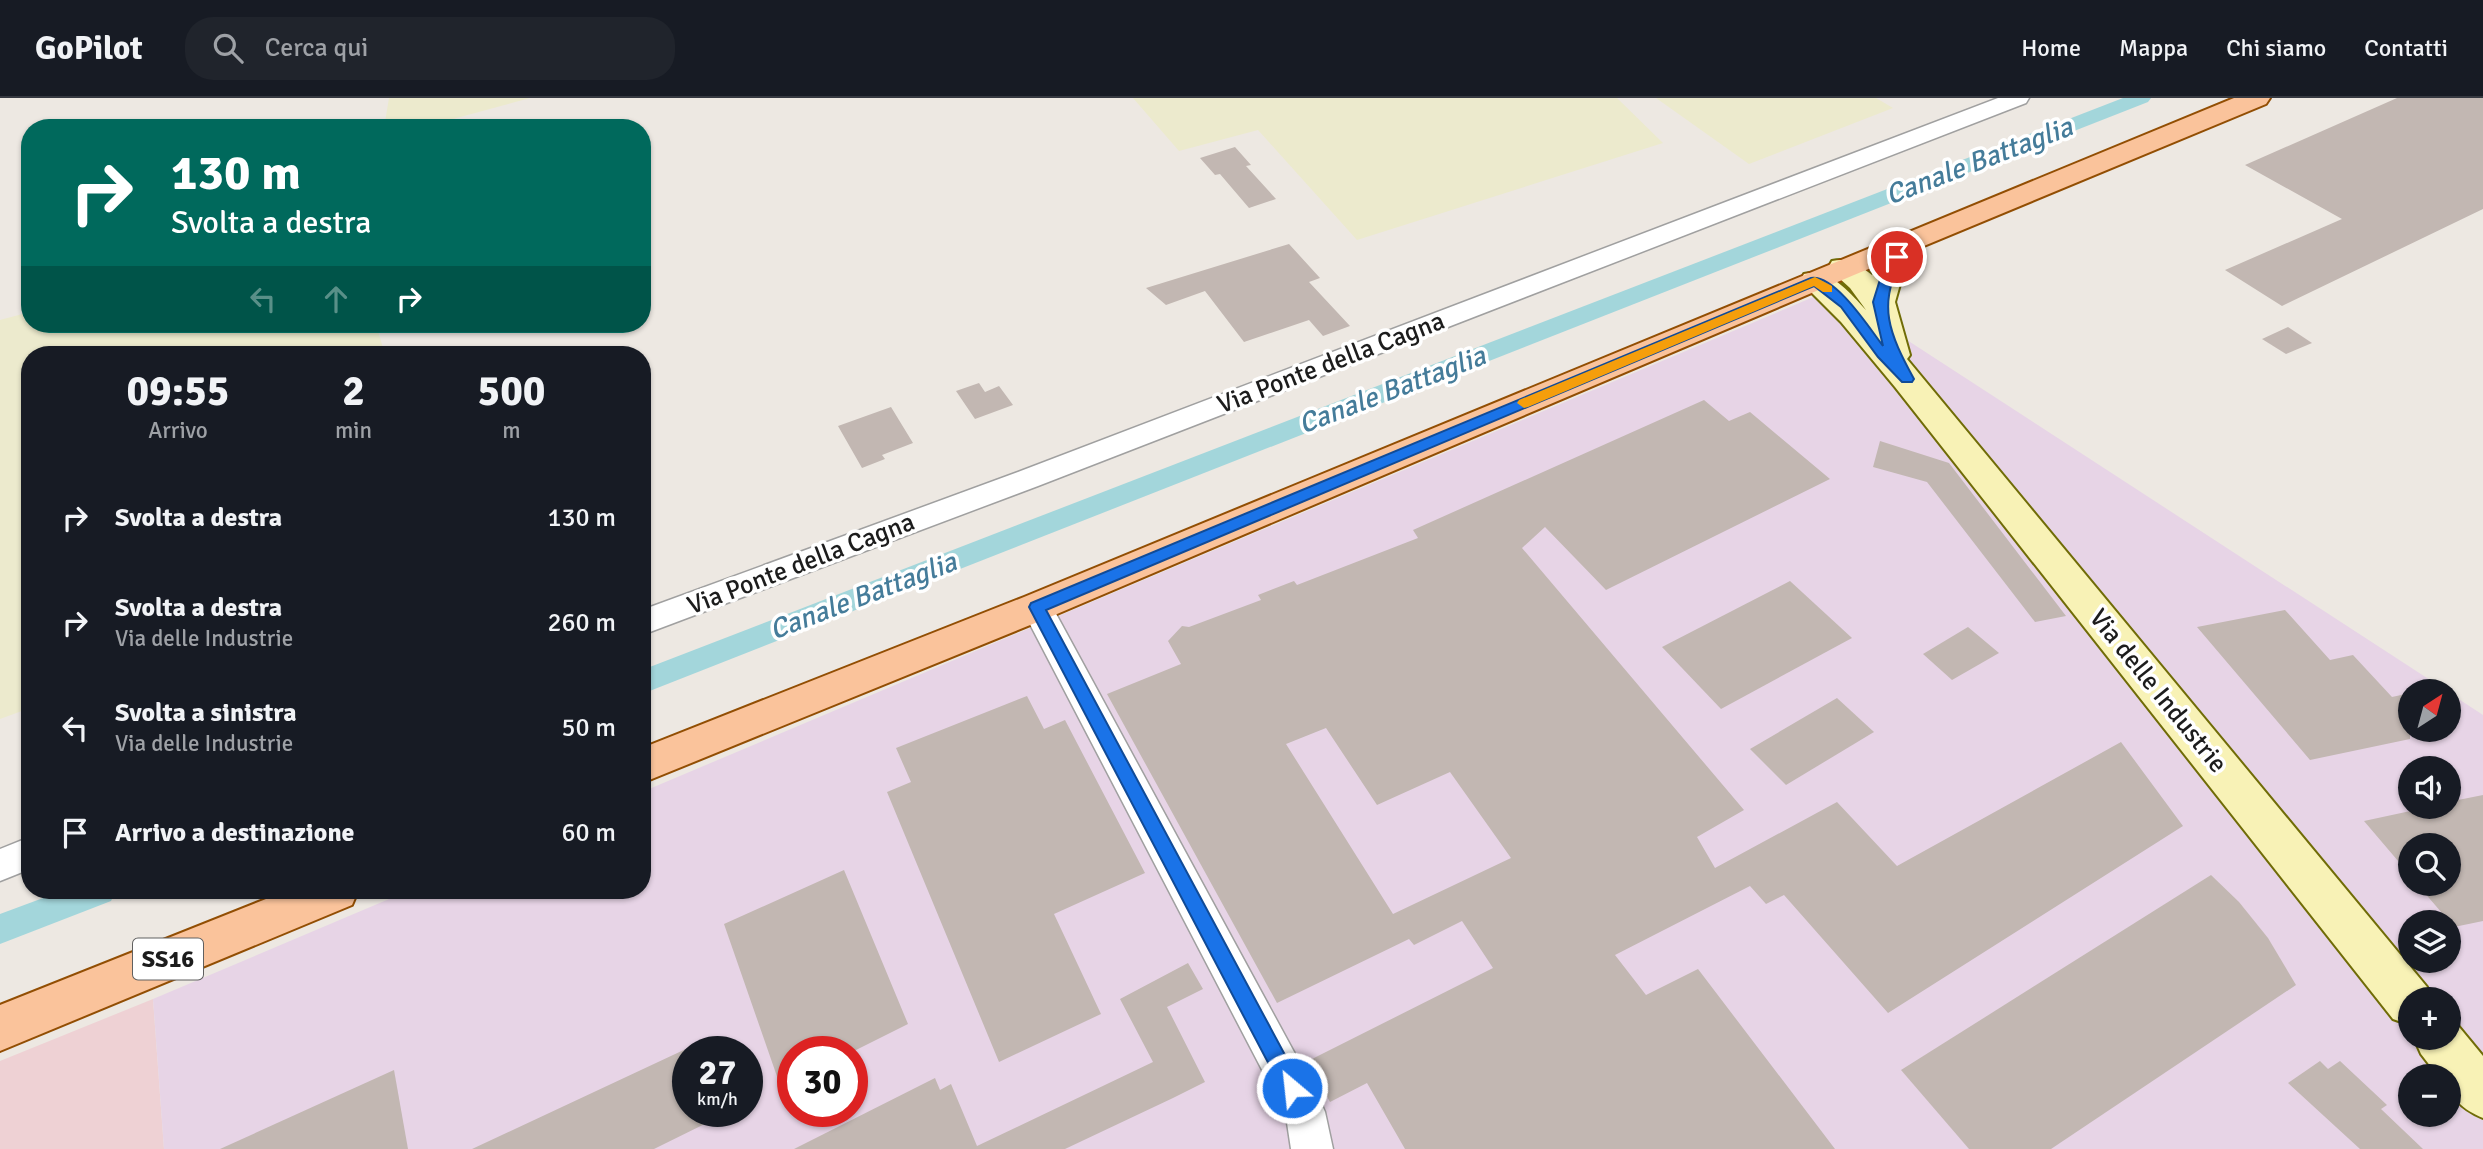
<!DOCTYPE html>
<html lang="it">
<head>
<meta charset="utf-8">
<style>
  body { margin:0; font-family:Signika,sans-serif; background:#20242c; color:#f1f3f6; height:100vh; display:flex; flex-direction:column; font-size:26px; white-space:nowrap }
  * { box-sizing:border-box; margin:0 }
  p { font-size:23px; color:#9ea1a6 }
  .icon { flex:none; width:38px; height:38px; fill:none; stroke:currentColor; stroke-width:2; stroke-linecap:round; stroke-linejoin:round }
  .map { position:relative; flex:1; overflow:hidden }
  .drawer { position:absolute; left:21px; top:248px; width:630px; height:553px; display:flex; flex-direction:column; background:#171b24; border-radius:28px; box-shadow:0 2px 5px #0004 }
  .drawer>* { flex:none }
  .banner { position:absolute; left:21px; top:21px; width:630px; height:214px; border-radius:28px; box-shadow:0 2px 5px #0004; background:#00695c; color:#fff; overflow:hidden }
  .needle { width:46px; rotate:36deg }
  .tools { position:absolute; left:2398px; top:581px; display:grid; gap:14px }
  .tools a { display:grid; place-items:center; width:63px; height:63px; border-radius:50%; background:#171b24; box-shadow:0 2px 5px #0004; font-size:35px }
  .speed { position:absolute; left:672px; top:938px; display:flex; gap:14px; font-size:35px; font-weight:700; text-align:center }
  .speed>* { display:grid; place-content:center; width:91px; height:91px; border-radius:50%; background:#171b24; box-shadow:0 2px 5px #0004; line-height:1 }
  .speed small { font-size:18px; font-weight:400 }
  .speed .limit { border:10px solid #d22; background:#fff; color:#111 }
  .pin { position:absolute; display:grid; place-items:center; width:60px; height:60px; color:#fff; margin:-30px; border:4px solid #fff; border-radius:50%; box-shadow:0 2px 7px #0007 }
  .me { position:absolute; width:77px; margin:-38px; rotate:332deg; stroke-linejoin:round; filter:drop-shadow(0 0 5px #0008) }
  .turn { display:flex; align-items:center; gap:24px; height:147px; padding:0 35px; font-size:32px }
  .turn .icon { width:91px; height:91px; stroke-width:2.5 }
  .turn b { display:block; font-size:49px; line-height:60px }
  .lanes { display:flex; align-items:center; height:66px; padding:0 35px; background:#0003; justify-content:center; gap:35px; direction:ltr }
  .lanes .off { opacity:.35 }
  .eta { display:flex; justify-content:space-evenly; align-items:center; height:119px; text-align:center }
  .eta b { font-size:42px; font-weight:700; line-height:49px }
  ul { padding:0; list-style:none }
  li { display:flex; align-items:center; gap:21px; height:105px; padding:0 35px }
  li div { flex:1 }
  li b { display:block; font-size:26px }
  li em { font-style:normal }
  header { display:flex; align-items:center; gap:42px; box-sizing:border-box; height:98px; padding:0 35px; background:#171b24; border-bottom:2px solid #363941 }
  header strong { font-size:33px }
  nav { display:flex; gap:38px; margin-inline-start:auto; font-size:24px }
  .search { width:490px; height:63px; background:#20242c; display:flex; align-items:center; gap:18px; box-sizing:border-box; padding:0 24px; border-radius:28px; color:#9ea1a6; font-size:26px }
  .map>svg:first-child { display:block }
  .commercial { fill:#eed1d4 }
  .industrial { fill:#e7d4e6; fill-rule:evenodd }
  .farmland { fill:#eceacd }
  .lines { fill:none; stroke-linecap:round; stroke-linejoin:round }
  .canal { fill:#a3d6db; fill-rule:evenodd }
  .building { fill:#c2b7b2; fill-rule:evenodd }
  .street-casing { stroke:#a0a0a0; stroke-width:3 }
  .secondary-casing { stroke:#706c07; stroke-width:4 }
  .primary-casing { stroke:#924e03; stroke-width:4 }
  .street { fill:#fff; fill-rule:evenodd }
  .secondary { fill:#f8f2b6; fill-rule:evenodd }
  .primary { fill:#fac39b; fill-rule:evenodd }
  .route { fill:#1a73e8; stroke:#114b97; stroke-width:2 }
  .slow { fill:#f59e0b }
  .labels { text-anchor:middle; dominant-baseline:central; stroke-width:7; stroke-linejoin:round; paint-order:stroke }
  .shield { fill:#fff; stroke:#606060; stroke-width:2 }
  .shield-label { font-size:24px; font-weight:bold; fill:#1c1c1c }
  .street-label { font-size:26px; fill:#1c1c1c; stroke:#fff }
  .water-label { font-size:28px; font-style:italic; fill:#457c9a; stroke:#fff }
</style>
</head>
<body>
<header>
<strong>GoPilot</strong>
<div class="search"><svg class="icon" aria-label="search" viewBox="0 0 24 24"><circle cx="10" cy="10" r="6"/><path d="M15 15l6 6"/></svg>Cerca qui</div>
<nav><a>Home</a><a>Mappa</a><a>Chi siamo</a><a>Contatti</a></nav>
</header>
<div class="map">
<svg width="2483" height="1051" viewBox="0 0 2483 1051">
  <rect width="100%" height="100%" fill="#ede8e2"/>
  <polygon class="commercial" points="153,901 164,1051 0,1051 0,963"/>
  <path class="industrial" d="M 1830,192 L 2447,593 L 2410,593 L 2410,632 L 2448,632 L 2448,594 L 2483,617 L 2483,1051 L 164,1051 L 153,901 L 408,793 L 642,793 L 642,694 ZM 2410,670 L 2448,670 L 2448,709 L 2410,709 ZM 2410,747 L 2448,747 L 2448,786 L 2410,786 ZM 2410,824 L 2448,824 L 2448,863 L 2410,863 ZM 2410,901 L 2448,901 L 2448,940 L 2410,940 ZM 688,954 L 747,954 L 747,1013 L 688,1013 ZM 793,954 L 852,954 L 852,1013 L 793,1013 ZM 2410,978 L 2448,978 L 2448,1017 L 2410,1017 Z"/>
  <g class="farmland">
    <polygon points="389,0 530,0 420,30 384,30"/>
    <polygon points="1133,0 1617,0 1663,45 1357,142 1258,32 1179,53"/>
    <polygon points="1656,0 1876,0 1893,10 1749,66"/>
    <polygon points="30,214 30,226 376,226 385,257 30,257 30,610 0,621 0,222"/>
  </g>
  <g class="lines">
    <g class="canal">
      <polygon points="2123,0 2151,0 2148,4 642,596 642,572"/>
      <polygon points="62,793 116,793 111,803 0,846 0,816"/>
    </g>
  </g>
  <g class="building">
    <polygon points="2397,0 2483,0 2483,111 2282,208 2225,172 2342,121 2245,67"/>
    <polygon points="1235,49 1251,67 1246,68 1276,101 1249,110 1220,76 1215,77 1200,60"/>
    <polygon points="1289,146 1320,180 1309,184 1350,228 1323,238 1309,222 1244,244 1205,193 1166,207 1146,190"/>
    <polygon points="2288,229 2312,245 2286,256 2262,241"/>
    <polygon points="979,285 985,294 999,288 1013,307 975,321 956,293"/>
    <path d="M 1704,302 L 1729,323 L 1750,314 L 1830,381 L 1606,492 L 1545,429 L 1522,450 L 1744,712 L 1697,739 L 1715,770 L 1837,704 L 1897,768 L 2121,644 L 2183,728 L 1888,915 L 1784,797 L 1766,806 L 1750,788 L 1615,857 L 1646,897 L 1698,871 L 1835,1051 L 1405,1051 L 1367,985 L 1330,1004 L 1308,963 L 1493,870 L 1462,823 L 1414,847 L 1409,841 L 1277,905 L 1107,596 L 1181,566 L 1168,543 L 1182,528 L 1189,529 L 1261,502 L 1258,497 L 1294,483 L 1297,487 L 1418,440 L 1413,432 ZM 1326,630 L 1377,707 L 1450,674 L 1511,760 L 1393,816 L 1286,646 Z"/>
    <polygon points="891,309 913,345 882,357 885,361 862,370 838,328"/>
    <polygon points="1880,343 1949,365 2066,518 2035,524 1927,384 1873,369"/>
    <polygon points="1790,483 1852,540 1721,611 1662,549"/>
    <polygon points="2285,512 2330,562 2353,557 2392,599 2410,595 2410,641 2310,662 2197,529"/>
    <polygon points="1968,529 1999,555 1952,582 1923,556"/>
    <polygon points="1027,598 1044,631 1065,622 1145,775 1054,816 1101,916 999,964 887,694 911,684 896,650"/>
    <polygon points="1837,600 1874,634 1786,687 1750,651"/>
    <polygon points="2483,697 2483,823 2454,829 2417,786 2448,786 2448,747 2410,747 2410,777 2364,723 2429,709 2448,709 2448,704"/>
    <polygon points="844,772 908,926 852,954 793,954 793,1013 789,1013 724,826"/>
    <polygon points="2211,777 2239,804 2268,840 2296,887 2051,1051 1969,1051 1901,972"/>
    <polygon points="1188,865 1203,891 1167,909 1205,984 1173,1000 1065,1051 794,1051 935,980 940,992 951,986 977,1048 1153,964 1120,901"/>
    <polygon points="688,950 688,1013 731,1013 654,1051 472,1051"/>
    <polygon points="2320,963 2328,971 2340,963 2387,1007 2381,1011 2423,1051 2360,1051 2288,985"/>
    <polygon points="394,972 408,1051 220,1051"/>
  </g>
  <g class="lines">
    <g class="street-casing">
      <g id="street">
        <polygon points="1998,0 2029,0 2026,5 1038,388 642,537 642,512 1018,374"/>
        <polygon points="1037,497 1048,501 1319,1000 1325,1014 1333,1051 1291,1051 1286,1018 1021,509 1026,501"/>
        <polygon points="30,739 30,771 0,783 0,751"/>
      </g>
    </g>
    <g class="secondary-casing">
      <g id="secondary">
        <path d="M 1907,136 L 1918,139 L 1922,145 L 1904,172 L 1895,204 L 1910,257 L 1907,261 L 2427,889 L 2432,901 L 2410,901 L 2410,927 L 2393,921 L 1895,289 L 1841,224 L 1800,183 L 1804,176 C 1830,170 1849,194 1866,212 L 1850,190 L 1828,170 L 1832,163 C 1850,159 1859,167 1872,177 L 1896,139 Z"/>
        <path d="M 2448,921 L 2455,924 L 2483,958 L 2483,1020 C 2464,1012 2448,1000 2448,978 L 2438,978 L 2421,956 L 2414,940 L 2448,940 Z"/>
      </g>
    </g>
    <g class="primary-casing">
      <g id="primary">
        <polygon points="2234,0 2270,0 2266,6 1854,177 1050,519 642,685 642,650 1024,499"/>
        <polygon points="286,793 358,793 352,807 0,953 0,907"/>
      </g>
    </g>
    <use href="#street" class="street"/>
    <use href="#secondary" class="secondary"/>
    <use href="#primary" class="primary"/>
  </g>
  <path class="route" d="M 1897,156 L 1904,159 C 1875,205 1890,237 1914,281 L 1912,284 L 1902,284 L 1878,259 L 1841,209 L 1814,188 L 1046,512 L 1299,983 L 1302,990 L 1299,997 L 1292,1000 L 1285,997 L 1029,509 L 1031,505 L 1811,180 C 1835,176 1870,231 1883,248 L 1873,204 L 1883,172 L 1893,157 Z"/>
  <polygon class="slow" points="1815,179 1832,188 1832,194 1823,194 1814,188 1528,309 1524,310 1517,305 1519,302"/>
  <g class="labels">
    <rect class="shield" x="133" y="840.5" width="70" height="41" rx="5"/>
    <g class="shield-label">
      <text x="168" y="861">SS16</text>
    </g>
    <g class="street-label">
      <text transform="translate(1331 265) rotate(-21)">Via Ponte della Cagna</text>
      <text transform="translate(801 466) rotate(-21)">Via Ponte della Cagna</text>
      <text transform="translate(2158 593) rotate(51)">Via delle Industrie</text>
    </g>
    <g class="water-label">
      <text transform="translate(1979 63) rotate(-21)">Canale Battaglia</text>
      <text transform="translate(1392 292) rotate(-21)">Canale Battaglia</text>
      <text transform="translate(863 498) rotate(-21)">Canale Battaglia</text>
    </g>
  </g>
</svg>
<div class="tools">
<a><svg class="needle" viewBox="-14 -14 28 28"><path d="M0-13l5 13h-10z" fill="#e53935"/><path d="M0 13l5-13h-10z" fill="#9ea1a6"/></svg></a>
<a><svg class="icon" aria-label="sound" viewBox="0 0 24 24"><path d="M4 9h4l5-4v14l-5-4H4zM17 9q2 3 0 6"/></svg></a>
<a><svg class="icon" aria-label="search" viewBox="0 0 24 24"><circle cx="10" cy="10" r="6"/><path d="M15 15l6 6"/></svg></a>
<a><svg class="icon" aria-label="layers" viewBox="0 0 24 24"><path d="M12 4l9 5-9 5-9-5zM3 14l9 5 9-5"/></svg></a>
<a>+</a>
<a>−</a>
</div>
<div class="speed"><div>27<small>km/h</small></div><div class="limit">30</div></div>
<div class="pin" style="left:1897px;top:159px;background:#d93025"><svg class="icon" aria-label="arrive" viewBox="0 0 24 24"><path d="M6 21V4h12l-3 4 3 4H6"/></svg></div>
<svg class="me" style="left:1292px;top:990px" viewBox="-20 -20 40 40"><circle r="17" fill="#1a73e8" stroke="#fff" stroke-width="3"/><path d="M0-11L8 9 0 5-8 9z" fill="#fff"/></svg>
<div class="banner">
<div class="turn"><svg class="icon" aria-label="right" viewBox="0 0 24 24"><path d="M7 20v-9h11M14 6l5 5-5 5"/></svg><div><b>130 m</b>Svolta a destra</div></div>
<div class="lanes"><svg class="icon off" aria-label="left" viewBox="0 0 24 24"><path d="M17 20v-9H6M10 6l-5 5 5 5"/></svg><svg class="icon off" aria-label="ahead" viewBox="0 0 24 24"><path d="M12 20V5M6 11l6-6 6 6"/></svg><svg class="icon" aria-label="right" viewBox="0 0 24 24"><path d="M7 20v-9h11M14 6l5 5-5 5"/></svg></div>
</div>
<section class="drawer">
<div class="eta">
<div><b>09:55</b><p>Arrivo</p></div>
<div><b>2</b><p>min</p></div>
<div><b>500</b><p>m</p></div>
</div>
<ul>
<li><svg class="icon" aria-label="right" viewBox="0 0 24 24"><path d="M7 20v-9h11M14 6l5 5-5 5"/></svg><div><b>Svolta a destra</b></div><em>130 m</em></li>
<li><svg class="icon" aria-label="right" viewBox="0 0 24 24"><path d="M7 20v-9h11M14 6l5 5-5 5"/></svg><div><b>Svolta a destra</b><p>Via delle Industrie</p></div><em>260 m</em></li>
<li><svg class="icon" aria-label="left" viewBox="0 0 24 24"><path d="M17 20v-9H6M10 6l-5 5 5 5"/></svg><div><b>Svolta a sinistra</b><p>Via delle Industrie</p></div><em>50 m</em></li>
<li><svg class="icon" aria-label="arrive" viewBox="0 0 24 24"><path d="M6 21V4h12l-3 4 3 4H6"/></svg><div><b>Arrivo a destinazione</b></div><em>60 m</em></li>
</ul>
</section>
</div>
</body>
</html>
